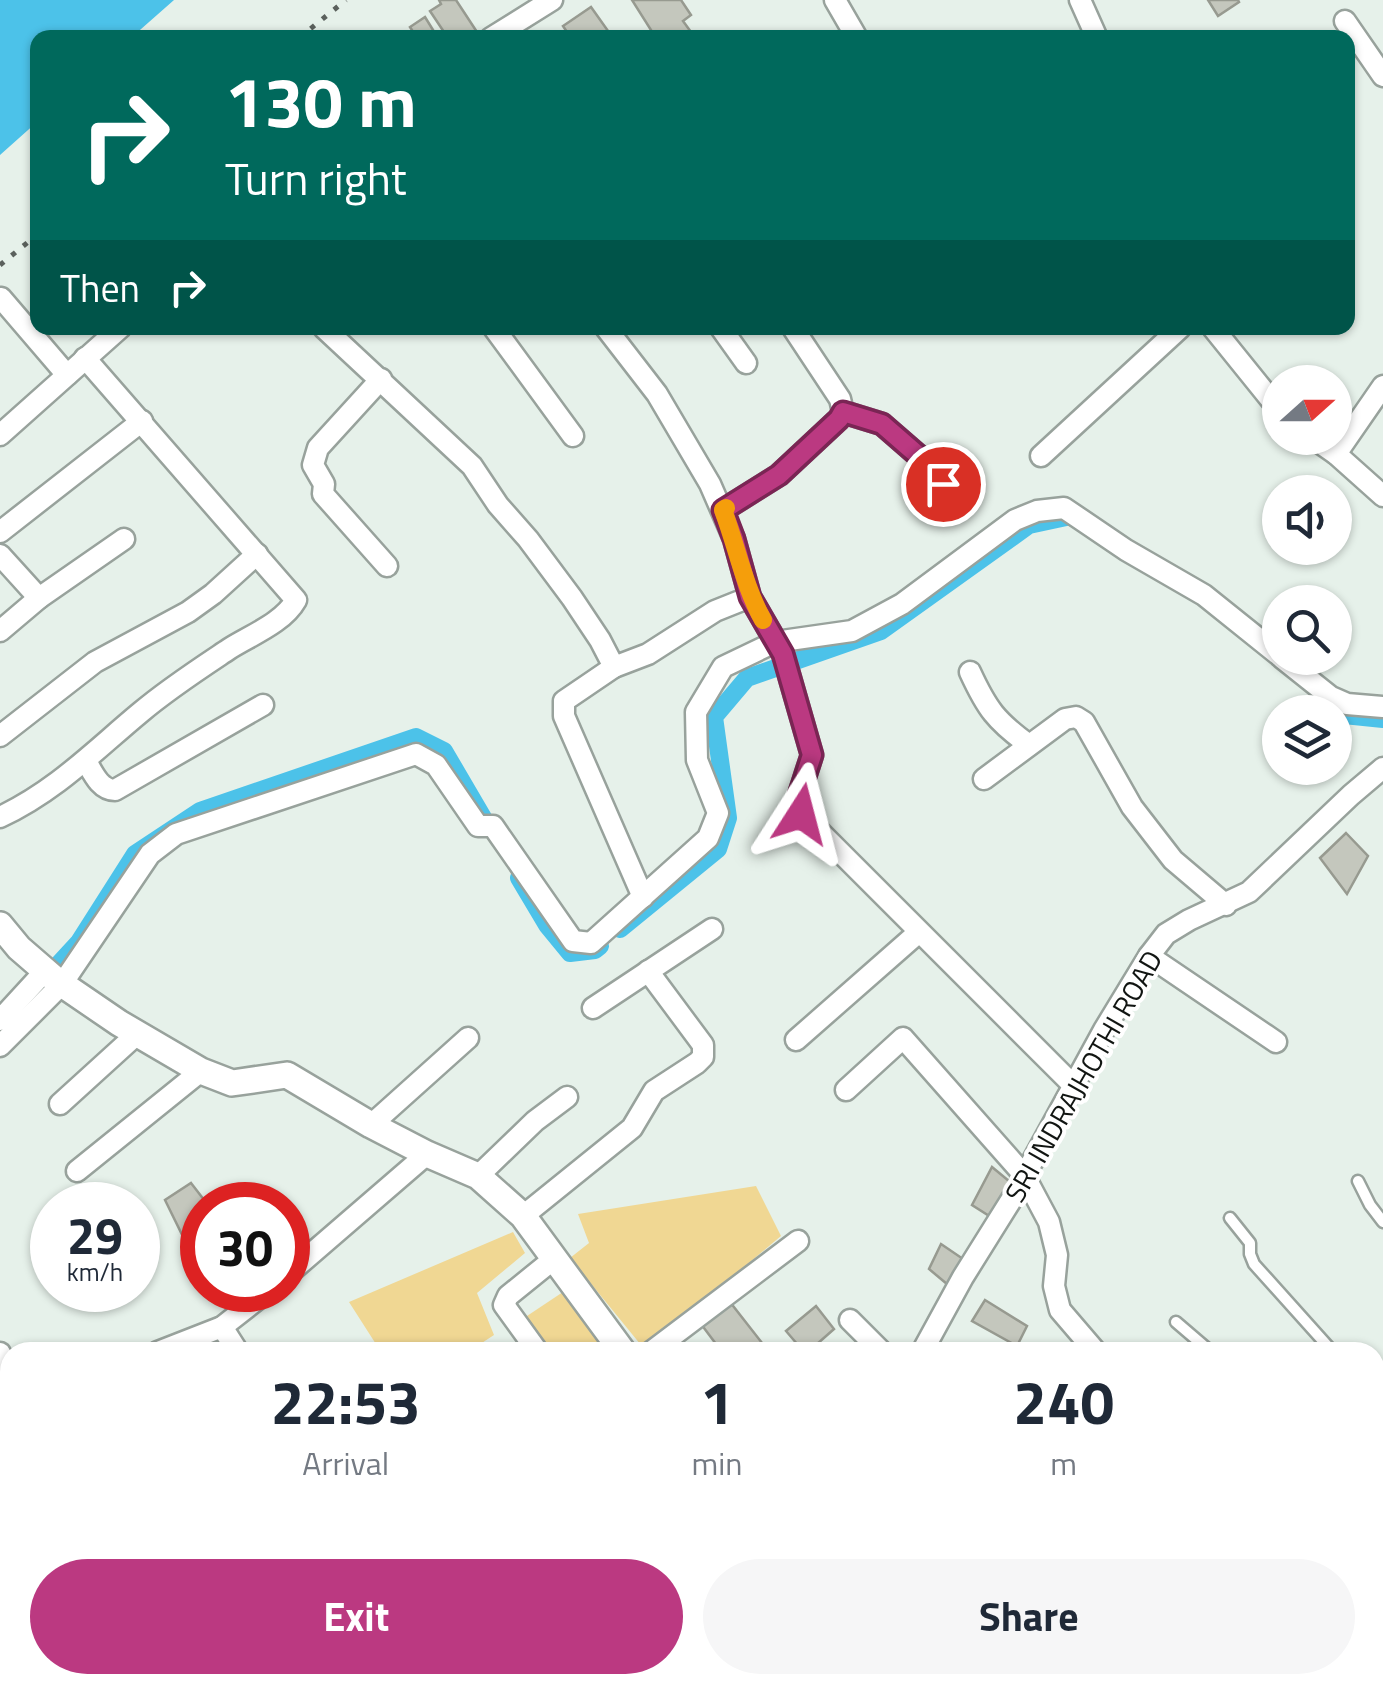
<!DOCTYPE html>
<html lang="en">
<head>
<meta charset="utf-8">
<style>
  body { margin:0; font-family:"Titillium Web",sans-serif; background:#f6f6f7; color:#1f2937; height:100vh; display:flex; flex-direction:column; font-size:38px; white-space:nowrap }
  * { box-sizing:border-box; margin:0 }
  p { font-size:32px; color:#747a83 }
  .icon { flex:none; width:55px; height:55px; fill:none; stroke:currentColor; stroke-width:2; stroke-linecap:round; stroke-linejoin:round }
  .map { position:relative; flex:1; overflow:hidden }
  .sheet { position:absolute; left:0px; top:1342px; width:1385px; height:352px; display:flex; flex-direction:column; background:#fff; border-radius:30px 30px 0 0; box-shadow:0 2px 8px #0004 }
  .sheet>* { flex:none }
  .guide { position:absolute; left:30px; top:30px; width:1325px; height:305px; border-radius:20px; box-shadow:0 2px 8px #0004; background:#00695c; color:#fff; overflow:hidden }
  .needle { width:65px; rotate:69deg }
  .controls { position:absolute; left:1262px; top:365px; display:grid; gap:20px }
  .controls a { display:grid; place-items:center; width:90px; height:90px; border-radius:50%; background:#fff; box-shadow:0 2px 8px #0004; font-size:50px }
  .speed { position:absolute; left:30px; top:1182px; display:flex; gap:20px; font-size:50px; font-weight:700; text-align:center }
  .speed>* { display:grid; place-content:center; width:130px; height:130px; border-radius:50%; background:#fff; box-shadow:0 2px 8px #0004; line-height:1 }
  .speed small { font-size:25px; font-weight:400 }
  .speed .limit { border:15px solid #d22; background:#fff; color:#111 }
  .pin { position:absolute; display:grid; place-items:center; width:85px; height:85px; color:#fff; margin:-42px; border:5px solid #fff; border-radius:50%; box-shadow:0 2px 10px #0007 }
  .me { position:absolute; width:110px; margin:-55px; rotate:9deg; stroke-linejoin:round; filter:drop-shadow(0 0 8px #0008) }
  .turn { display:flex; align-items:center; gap:35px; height:210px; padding:0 30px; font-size:45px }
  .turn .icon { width:130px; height:130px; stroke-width:2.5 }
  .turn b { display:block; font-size:70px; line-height:85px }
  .then { display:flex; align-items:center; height:95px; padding:0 30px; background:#0003; gap:20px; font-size:38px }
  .eta { display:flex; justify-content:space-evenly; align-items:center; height:170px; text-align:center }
  .eta b { font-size:60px; font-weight:700; line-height:70px }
  .cta { display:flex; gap:20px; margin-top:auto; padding:20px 30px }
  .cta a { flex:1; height:115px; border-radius:60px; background:#bb3981; color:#fff; font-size:40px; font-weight:700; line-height:115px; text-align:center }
  .cta a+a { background:#f6f6f7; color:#1f2937 }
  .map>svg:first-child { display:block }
  .green { fill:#f0d793 }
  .water { fill:#4cc2e9 }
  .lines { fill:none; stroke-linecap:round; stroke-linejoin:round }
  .canal { stroke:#4cc2e9; stroke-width:18 }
  .building { fill:#c4c7bd; stroke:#979a90; stroke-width:2.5 }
  .service-casing { stroke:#98a29c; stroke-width:15 }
  .minor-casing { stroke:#98a29c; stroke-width:25 }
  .tertiary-casing { stroke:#98a29c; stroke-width:30 }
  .trunk-casing { stroke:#2c8984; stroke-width:38 }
  .service { stroke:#fff; stroke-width:10 }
  .minor { stroke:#fff; stroke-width:20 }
  .tertiary { stroke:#fff; stroke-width:25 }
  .trunk { stroke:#62d2ce; stroke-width:32 }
  .rail { stroke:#5b615d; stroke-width:5; stroke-dasharray:5 10; stroke-linecap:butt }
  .route-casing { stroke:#7a2554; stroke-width:25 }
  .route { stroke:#bb3981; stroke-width:18 }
  .slow { stroke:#f59e0b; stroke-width:18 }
  .labels { text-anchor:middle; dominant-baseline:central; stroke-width:8; stroke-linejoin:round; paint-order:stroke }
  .street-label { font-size:28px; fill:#111512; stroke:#fff }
</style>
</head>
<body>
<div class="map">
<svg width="1383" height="1694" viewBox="0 0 1383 1694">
  <rect width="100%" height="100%" fill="#e6f1ea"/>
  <g class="green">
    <polygon points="756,1186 781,1236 645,1350 570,1258 589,1243 578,1214"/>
    <polygon points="513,1232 525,1253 477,1293 494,1335 468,1352 381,1352 349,1302"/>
    <polygon points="563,1292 611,1352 546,1352 524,1318"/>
  </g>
  <polygon class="water" points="0,0 174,0 132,37 38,38 37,122 0,155"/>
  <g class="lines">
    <g class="canal">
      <polyline points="1322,698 1344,715 1383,719"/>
      <polyline points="519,878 547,925 570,953 595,950 600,946"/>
      <polyline points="620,929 718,849 728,818 714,717 747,678 881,631 1029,525 1071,516 1075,519"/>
      <polyline points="44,980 79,942 135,854 200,811 416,737 444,751 485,821"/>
    </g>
  </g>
  <g class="building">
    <polygon points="439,0 456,0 477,32 469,38 459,38 457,35 448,38 430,11 441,4"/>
    <polygon points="632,0 681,0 691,15 683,21 691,32 683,38 656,38"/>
    <polygon points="1208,0 1238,0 1239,2 1218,16"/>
    <polygon points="591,7 613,38 571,38 563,26"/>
    <polygon points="425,17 438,38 417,38 410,27"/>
    <polygon points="1346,833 1368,856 1347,894 1320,858"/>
    <polygon points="992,1167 1015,1186 994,1219 972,1205"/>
    <polygon points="191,1183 208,1205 202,1205 202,1269 193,1257 165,1200"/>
    <polygon points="941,1244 969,1263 953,1289 929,1269"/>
    <polygon points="219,1290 251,1290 232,1306"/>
    <polygon points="985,1300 1027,1326 1017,1346 972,1321"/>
    <polygon points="730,1302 769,1352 722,1352 701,1324"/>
    <polygon points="816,1306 834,1329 808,1352 804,1352 786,1331"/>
    <polygon points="2,1611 10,1634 0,1638 0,1612"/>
    <polygon points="5,1680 11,1693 23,1688 26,1694 0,1694 0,1682"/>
    <polygon points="81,1685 105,1685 84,1693"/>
    <polygon points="345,1685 361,1685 366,1694 337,1694 335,1691"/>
    <polygon points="1100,1685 1160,1685 1162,1686 1157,1694 1097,1694 1095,1693"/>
  </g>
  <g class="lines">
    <g class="service-casing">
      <g id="service">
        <polyline points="1358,1181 1370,1205 1383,1222"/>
        <polyline points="1230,1218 1250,1243 1250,1254 1254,1264 1333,1352"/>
        <polyline points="1176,1322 1211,1352"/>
        <polyline points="0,1651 10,1647"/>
      </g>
    </g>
    <g class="minor-casing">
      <g id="minor">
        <polyline points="835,0 857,38"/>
        <polyline points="1080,0 1097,38"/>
        <polyline points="1345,21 1383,76"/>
        <polyline points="491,38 552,0"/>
        <polyline points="1,298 67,375"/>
        <polyline points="324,328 472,466 498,505 528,539 572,598 600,640 614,667 648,654 715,611 750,597"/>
        <polyline points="494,328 573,436"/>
        <polyline points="606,328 657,394 710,484 734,539 750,597 783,654 812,755 799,795 801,813 1073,1085"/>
        <polyline points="721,328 746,363"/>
        <polyline points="793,328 840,399 843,412"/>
        <polyline points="1213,328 1280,411"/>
        <polyline points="381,379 318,448 313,465 324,484 323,494 387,566"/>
        <polyline points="843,412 882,424 928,464 957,503"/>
        <polyline points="0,435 120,328"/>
        <polyline points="1313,438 1336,454 1383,496"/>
        <polyline points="1336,454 1383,386"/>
        <polyline points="1041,456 1180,328"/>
        <polyline points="723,510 779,475 839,419 843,412"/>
        <polyline points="0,532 142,421"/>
        <polyline points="0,555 39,598"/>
        <polyline points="0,631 39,598 124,539"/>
        <polyline points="1282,658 1331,697 1347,704 1383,707"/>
        <polyline points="614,667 564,701 564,716 643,897"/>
        <path d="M 970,672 C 987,709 996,721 1029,745"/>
        <polyline points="0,736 95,662 188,612 213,594 257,554"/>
        <path d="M 86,761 C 93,773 100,790 115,790 L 263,705"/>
        <polyline points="984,779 1065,719 1076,717 1084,722 1132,807 1173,860 1226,905"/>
        <path d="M 0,817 C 56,791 95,750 141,712 C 168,689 199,669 229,649 C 251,635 283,623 296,600 L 85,358"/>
        <polyline points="1149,956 1276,1042"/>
        <polyline points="593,1008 712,929"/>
        <polyline points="0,1020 45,971"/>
        <polyline points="796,1040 919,932"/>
        <polyline points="0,1046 62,984 150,854 176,834 416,754 436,765 478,826 493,826 573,941 591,943 708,838 718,813 697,760 696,712 723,667 775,642 852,631 902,604 1015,520 1037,511 1064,508 1126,550 1204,595 1280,656"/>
        <polyline points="846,1090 903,1038 1024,1175 1049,1222 1057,1255 1054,1286 1060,1310 1096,1352"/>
        <polyline points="60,1104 137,1034"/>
        <polyline points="371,1125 468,1038"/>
        <polyline points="77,1171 201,1071"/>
        <polyline points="478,1176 535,1121 567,1097"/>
        <polyline points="523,1216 632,1128 654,1091 697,1063 703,1057 703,1045 648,971"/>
        <polyline points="288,1274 427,1154"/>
        <polyline points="850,1320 882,1352"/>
        <polyline points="222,1327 238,1352"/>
        <polyline points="158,1352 222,1327 269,1290"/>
        <polyline points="538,1352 504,1305 508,1296 555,1258"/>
        <polyline points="651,1352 798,1241"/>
        <polyline points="922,1352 963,1277 1013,1197 1104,1030 1149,956 1166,934 1189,920 1249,892 1351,795 1383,768"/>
        <polyline points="0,1353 10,1376"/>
        <polyline points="1375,1649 1383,1654"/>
        <polyline points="148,1685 150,1694"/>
        <polyline points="741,1694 750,1685"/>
      </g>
    </g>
    <g class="tertiary-casing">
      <g id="tertiary">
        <polyline points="0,925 19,948 56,980 119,1023 201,1071 232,1083 287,1075 371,1125 427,1154 478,1176 523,1216 623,1352"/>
        <polyline points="832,1685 837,1694"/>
      </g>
    </g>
    <g class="trunk-casing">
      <g id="trunk">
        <polyline points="1375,1408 1383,1400"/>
        <polyline points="1375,1438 1383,1428"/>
        <polyline points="1176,1694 1182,1685"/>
        <polyline points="1204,1694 1210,1685"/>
      </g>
    </g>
    <use href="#service" class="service"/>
    <use href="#minor" class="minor"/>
    <use href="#tertiary" class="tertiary"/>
    <use href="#trunk" class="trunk"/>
    <g class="rail">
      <polyline points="299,38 346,0"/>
      <polyline points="0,265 38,234"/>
    </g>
  </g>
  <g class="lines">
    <g class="route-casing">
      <polyline id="route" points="801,814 799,795 812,755 783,654 750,597 734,539 723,510 779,475 839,419 843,412 882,424 928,464 943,484"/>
    </g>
    <use href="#route" class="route"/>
    <path class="slow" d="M 726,508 L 723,510 C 737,547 744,586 763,620"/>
  </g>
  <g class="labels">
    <g class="street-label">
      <text transform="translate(1083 1076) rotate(-60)">SRI INDRAJHOTHI ROAD</text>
    </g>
  </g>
</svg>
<div class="controls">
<a><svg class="needle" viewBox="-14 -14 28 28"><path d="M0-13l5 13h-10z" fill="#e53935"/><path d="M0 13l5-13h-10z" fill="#747a83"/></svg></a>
<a><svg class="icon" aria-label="sound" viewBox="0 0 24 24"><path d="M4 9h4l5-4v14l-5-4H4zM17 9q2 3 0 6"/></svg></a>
<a><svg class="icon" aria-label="search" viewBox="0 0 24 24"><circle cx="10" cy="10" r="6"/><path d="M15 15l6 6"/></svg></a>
<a><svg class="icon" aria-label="layers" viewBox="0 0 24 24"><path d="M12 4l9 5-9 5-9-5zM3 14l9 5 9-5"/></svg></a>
</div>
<div class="speed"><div>29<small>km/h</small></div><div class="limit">30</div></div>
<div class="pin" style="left:943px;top:484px;background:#d93025"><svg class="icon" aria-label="arrive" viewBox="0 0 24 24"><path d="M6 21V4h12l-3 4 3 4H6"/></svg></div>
<svg class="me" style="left:801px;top:814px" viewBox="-20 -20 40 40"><path d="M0-17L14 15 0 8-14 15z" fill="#bb3981" stroke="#fff" stroke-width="4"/></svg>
<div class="guide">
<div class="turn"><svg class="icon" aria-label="right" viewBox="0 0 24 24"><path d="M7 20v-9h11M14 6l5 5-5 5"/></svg><div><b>130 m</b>Turn right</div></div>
<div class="then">Then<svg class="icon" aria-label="right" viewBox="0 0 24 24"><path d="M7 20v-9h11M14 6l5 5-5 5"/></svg></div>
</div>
<section class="sheet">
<div class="eta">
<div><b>22:53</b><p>Arrival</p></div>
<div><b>1</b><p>min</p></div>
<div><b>240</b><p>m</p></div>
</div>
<div class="cta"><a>Exit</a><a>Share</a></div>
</section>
</div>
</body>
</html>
